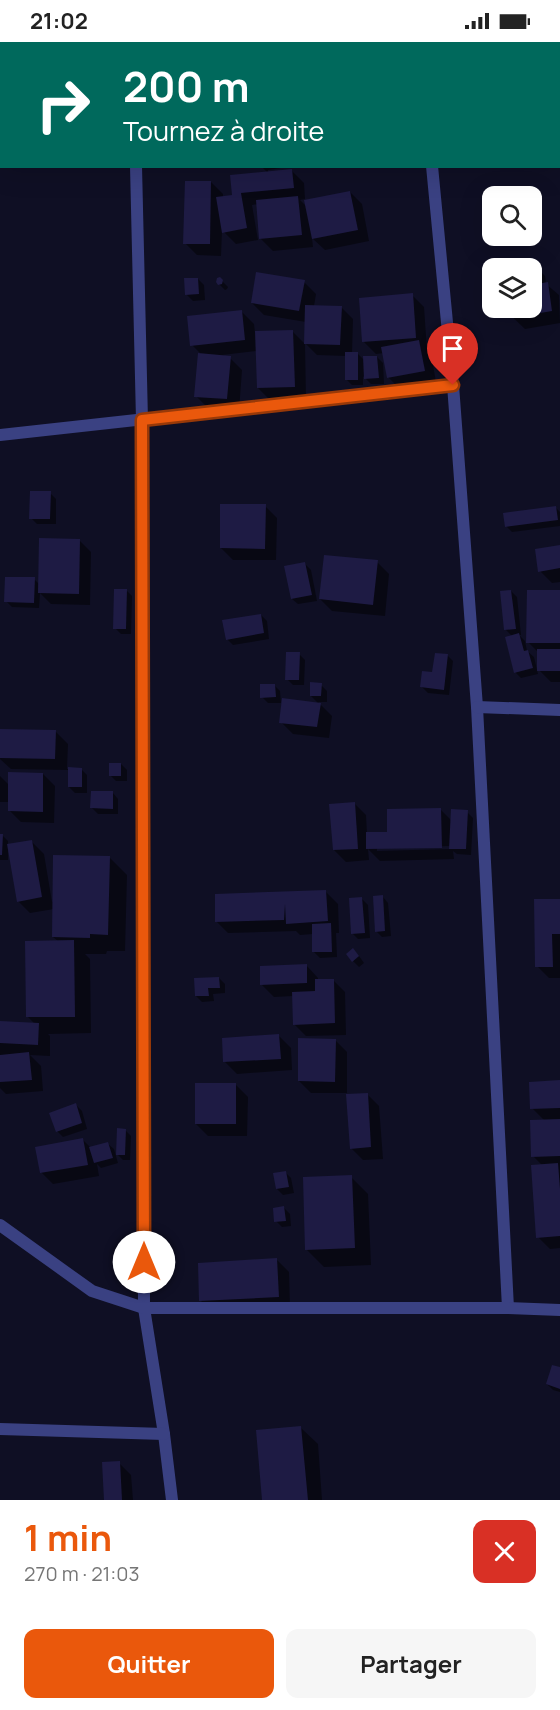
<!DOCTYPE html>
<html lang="fr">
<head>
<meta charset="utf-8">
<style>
  body { margin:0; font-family:Manrope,sans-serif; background:#f6f6f6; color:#222; height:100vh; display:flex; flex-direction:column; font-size:22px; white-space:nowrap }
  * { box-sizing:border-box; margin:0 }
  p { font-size:20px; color:#767676 }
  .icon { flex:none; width:33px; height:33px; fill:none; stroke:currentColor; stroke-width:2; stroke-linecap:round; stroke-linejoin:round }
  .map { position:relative; height:1458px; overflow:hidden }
  .side { display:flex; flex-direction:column; background:#fff; flex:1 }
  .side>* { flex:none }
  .top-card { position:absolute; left:0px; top:0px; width:561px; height:126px; box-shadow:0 6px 24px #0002; background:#00695c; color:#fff; overflow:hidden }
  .tools { position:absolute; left:482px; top:144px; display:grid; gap:12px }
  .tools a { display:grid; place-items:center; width:60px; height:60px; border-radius:12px; background:#fff; box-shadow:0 6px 24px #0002; font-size:30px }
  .pin { position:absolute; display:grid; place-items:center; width:51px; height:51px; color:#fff; margin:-62px -26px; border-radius:50% 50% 50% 0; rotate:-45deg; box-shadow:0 0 6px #0007 }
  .pin .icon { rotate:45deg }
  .me { position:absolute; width:66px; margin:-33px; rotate:0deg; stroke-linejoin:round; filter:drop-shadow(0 0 4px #0008) }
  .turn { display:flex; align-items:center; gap:21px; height:126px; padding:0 24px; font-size:27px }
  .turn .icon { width:78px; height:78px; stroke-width:2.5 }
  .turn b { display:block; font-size:42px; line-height:51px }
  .round { display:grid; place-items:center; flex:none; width:63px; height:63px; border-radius:12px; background:#f6f6f6 }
  .overview { display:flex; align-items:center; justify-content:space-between; height:102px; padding:0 24px }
  h1 { font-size:36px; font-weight:700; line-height:45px; color:#ea580c }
  .cta { display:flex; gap:12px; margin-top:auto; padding:12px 24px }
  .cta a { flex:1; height:69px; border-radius:12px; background:#ea580c; color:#fff; font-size:24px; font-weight:700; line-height:69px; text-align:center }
  .cta a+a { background:#f6f6f6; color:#222 }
  .status { display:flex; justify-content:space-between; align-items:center; height:42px; padding:0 30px; background:#fff; direction:ltr }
  .status svg { height:16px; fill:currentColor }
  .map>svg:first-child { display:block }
  .shadow { fill:#0007; fill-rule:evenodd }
  .building { fill:#1e1b44 }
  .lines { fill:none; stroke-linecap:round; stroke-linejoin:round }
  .minor { stroke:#3a4182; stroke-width:12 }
  .route-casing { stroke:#983908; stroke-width:15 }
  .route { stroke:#ea580c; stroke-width:10 }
</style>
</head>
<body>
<div class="status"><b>21:02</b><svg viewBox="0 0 49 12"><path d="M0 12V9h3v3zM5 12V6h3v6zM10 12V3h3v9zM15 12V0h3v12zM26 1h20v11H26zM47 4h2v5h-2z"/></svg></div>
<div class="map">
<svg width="560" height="1458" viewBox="0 0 560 1458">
  <rect width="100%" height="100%" fill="#0f0f24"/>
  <g class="shadow">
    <polygon points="251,0 320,0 321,2 251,2"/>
    <polygon points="325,0 376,0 377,2 326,2"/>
    <rect x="390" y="0" width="15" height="2"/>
    <polygon points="450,0 515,0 502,2 452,2"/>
    <polygon points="534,0 560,0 560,28 560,2 534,2"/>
    <polygon points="261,124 294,124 268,128 268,131 292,129 304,141 305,157 300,158 307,165 350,150 362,162 369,199 325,208 312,196 313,205 273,209 261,197 258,162 252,163 258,198 236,202 222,188 221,214 197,213 185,201 211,140 223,152 223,156 234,154 268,131"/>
    <polygon points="533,222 545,234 546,242 559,253 560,281 525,287 503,266 531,266 531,226 506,226"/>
    <polygon points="198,237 204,243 205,258 193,259 187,253"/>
    <polygon points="220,237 228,245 227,247 225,248 217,240"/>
    <polygon points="304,240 316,252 314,264 341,265 353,277 352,311 357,311 365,319 377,315 383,321 384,342 371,342 363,334 363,343 352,343 346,337 346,314 317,313 305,301 306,280 264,273 252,261"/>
    <polygon points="412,253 424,265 427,308 431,312 436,340 400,347 388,335 384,311 376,312 364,300"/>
    <polygon points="242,270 254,282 255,291 293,290 305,302 306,357 270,358 258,346 257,309 222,313 230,316 242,328 239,369 208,366 196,354 200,311 192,303"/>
    <polygon points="50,451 56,457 56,482 37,482 31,476"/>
    <polygon points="265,464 277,476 276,518 233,518 221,506"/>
    <polygon points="556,466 560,470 560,484 512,490 506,484"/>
    <polygon points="79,498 91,510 90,563 51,562 40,551 39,566 12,565 6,559 34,537 40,543"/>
    <polygon points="560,504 560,540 552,541 540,529"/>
    <polygon points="377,520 389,532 385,574 332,569 320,557"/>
    <polygon points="305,522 311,528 317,559 298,562 292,557"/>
    <polygon points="126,548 132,554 131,592 121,592 115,586"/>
    <polygon points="511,549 517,555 521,593 519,593 525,599 527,609 534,615 538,632 521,636 515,630 513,595 506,588"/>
    <polygon points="560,550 560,640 551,640 539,628 539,611 528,600"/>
    <polygon points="261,573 267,579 269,597 233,603 227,597"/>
    <polygon points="299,612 305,618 304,643 293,643 287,637"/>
    <polygon points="447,613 453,619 449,653 428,651 422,645 434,632"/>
    <polygon points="274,643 280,649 281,661 268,661 262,655"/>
    <polygon points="321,643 327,649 327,660 318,660 332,674 329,696 293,692 281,680 319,662 311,654"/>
    <polygon points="0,689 56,690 68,702 67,727 81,727 87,733 87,751 75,751 69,745 69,728 11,727 0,717"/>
    <polygon points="121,722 127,728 127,739 116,739 110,733"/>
    <polygon points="43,732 55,744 54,781 21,780 9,768 9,760 0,760 0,734 10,744"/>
    <polygon points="113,751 118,757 118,772 98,772 92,766"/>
    <path d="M 354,761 L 366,773 L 367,792 L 389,791 L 441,768 L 452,779 L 467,770 L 473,776 L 471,813 L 457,812 L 453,809 L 454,817 L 380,819 L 368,807 L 369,818 L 346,820 L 334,808 ZM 450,804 L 450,807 L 377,809 L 377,806 Z"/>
    <polygon points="0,793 2,793 8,799 8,804 32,800 44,812 52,860 110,816 127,833 125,909 107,909 106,912 85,912 90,917 91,991 48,992 50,994 50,1014 30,1013 41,1024 43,1049 6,1052 0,1046 0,981 35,982 28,975 59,900 53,895 54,867 30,871 18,859 10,808 8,808 8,818 0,818"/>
    <polygon points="326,850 338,862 339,891 336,891 337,915 320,916 314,910 313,892 300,893 296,889 228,891 216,879"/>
    <polygon points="383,855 388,861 391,894 382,895 376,889"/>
    <polygon points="362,857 368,863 370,896 358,897 352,891"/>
    <polygon points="560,858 560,936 549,936 537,924"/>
    <polygon points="359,914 364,921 359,925 353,919"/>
    <polygon points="306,923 318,936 318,938 333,938 345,950 346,993 306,994 294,982 293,954 274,955 262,943"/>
    <polygon points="219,936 225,942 225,951 213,952 214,959 202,960 196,954"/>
    <polygon points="279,994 291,1006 292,1028 237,1032 225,1020"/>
    <polygon points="335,998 347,1010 347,1051 311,1051 299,1039"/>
    <polygon points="560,1040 560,1206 550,1207 538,1195 542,1123 533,1114 545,1079 532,1066"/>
    <polygon points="236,1043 248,1055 247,1094 208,1094 196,1082"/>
    <polygon points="367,1052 379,1064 383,1117 363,1118 351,1106"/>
    <polygon points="76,1063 82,1069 87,1087 63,1095 57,1089"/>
    <polygon points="125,1088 131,1094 130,1118 123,1118 117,1112"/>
    <polygon points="83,1098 91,1106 108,1102 114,1107 118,1121 101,1126 97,1122 99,1134 53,1142 41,1130"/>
    <polygon points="285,1130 291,1136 294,1151 283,1153 277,1147"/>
    <polygon points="351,1135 368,1152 371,1223 324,1225 307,1208"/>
    <polygon points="284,1166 290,1172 291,1184 282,1185 276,1179"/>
    <polygon points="277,1218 289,1230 290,1266 213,1271 201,1259"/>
    <polygon points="560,1327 560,1350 553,1348 547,1342"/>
    <polygon points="301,1386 318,1402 322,1458 264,1458"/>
    <polygon points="119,1421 131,1433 133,1458 106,1458"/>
  </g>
  <g class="building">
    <polygon points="292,127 294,146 241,151 247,186 222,191 216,155 232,153 230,133"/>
    <polygon points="185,139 211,139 210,202 183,202"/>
    <polygon points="350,149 358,188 312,197 304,158"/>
    <polygon points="298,154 302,193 259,197 256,158"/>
    <polygon points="533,221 537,242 548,240 552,269 511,276 510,266 531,266 531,226 505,226 505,225"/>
    <polygon points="256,230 305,238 299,269 251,261"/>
    <polygon points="220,235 223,238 222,242 218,243 216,240 217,236"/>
    <polygon points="184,236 198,236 199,252 185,253"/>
    <polygon points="413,251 416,296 362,300 359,256"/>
    <polygon points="305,263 342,264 340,303 304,302"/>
    <polygon points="242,268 245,298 190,304 187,274"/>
    <polygon points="293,288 295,345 257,346 255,289"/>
    <polygon points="419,298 425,329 387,336 381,305"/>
    <rect x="345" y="310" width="13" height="28"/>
    <polygon points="198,311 231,314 227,357 194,355"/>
    <polygon points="363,314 377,314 379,336 364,337"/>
    <polygon points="30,449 51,449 50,477 29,477"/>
    <polygon points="220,462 266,462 265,507 220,506"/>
    <polygon points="556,464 558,478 505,485 503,471"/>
    <polygon points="39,496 80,497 79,552 38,551"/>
    <polygon points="560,503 560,526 538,530 535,507"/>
    <polygon points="324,513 378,518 373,563 319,557"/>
    <polygon points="305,520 312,553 291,557 284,524"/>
    <polygon points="5,535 35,535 34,561 4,560"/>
    <polygon points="114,547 127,547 126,587 113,587"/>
    <polygon points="511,548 516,587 504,588 500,549"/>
    <polygon points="527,548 560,548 560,601 526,601"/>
    <polygon points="261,572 264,591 226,598 222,578"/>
    <polygon points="519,591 524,609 528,608 533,626 514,631 505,595"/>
    <rect x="537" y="607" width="23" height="22"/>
    <polygon points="286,610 300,610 299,638 285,638"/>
    <polygon points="435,611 448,612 444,648 420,645 422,629 432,630"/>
    <polygon points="310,640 322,641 321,654 310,654"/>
    <polygon points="260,642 275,642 276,655 260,656"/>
    <polygon points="282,656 321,661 317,685 279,681"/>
    <polygon points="0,687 56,688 55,717 0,716"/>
    <rect x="109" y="721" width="12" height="13"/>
    <polygon points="68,725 82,726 82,745 68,745"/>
    <polygon points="8,730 43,731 43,770 8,769"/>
    <polygon points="91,749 113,749 113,767 90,766"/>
    <polygon points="355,760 358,807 333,808 329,762"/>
    <polygon points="441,766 442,806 366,807 366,790 387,790 387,767"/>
    <polygon points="451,767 468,768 466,807 449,807"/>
    <polygon points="0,792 3,792 2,813 0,813"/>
    <polygon points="32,798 42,855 17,860 7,802"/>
    <polygon points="53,813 110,814 108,893 90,892 90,896 52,895"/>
    <polygon points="326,848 328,879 286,882 285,862 284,878 215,880 215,852"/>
    <polygon points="383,853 385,889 375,890 373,854"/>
    <polygon points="362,855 365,891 351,892 349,856"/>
    <polygon points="534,857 560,857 560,892 552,892 553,925 535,925"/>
    <polygon points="331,881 332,910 312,910 312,882"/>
    <polygon points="74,898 75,975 26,975 25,899"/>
    <polygon points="353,906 359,914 352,920 346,912"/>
    <polygon points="307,922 307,941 260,943 260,924"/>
    <polygon points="219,935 220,946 208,946 209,954 195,954 194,936"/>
    <polygon points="315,937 334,937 335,981 293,983 292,950 315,949"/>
    <polygon points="0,979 39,981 38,1003 0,1001"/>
    <polygon points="279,992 281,1017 223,1020 222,996"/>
    <polygon points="298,996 336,997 335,1040 298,1039"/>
    <polygon points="29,1010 32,1038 0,1040 0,1013"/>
    <polygon points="560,1038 560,1066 530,1067 529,1040"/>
    <rect x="195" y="1041" width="41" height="41"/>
    <polygon points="368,1051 371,1105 350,1107 346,1052"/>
    <polygon points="76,1061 82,1081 56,1090 49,1071"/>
    <polygon points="560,1077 560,1114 531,1115 530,1078"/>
    <polygon points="117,1086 126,1087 125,1113 116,1113"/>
    <polygon points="83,1096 88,1123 40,1131 35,1105"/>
    <polygon points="108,1100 113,1116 94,1121 89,1105"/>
    <polygon points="558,1121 560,1147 560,1194 536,1196 531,1123"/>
    <polygon points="286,1129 289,1145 276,1147 273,1131"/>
    <polygon points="352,1133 355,1206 305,1208 303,1135"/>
    <polygon points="284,1164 286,1179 274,1180 273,1166"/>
    <polygon points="277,1216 279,1255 199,1259 198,1221"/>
    <polygon points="552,1323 560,1325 560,1347 546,1342"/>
    <polygon points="301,1384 308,1458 262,1458 256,1388"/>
    <polygon points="120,1419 122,1458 104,1458 102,1420"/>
  </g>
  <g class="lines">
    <g class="minor">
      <polyline points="134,0 134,2"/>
      <polyline points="420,0 420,2"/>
      <polyline points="136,124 142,378 144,1266 164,1392 172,1458"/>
      <polyline points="432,124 453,343 477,665 508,1266"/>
      <polyline points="0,393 453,343"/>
      <polyline points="477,665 560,668"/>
      <polyline points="0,1183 92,1249 144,1266 508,1266 560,1268"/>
      <polyline points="0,1387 164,1392"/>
    </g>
  </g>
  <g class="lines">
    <g class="route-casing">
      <polyline id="route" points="144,1220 142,378 453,343"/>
    </g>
    <use href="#route" class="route"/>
  </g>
</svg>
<div class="tools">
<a><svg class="icon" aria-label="search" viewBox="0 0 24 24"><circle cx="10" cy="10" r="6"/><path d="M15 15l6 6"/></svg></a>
<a><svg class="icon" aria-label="layers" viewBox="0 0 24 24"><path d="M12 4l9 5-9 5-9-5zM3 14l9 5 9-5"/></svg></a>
</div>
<div class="pin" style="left:453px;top:343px;background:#d93025"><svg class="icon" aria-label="arrive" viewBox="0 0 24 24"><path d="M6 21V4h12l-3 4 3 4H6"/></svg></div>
<svg class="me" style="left:144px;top:1220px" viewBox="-20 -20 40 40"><circle r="19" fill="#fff"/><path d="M0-13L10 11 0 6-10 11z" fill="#ea580c"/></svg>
<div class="top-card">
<div class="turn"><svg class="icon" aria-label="right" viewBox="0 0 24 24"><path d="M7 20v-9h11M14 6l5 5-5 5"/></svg><div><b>200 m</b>Tournez à droite</div></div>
</div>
</div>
<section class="side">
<div class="overview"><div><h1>1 min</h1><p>270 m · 21:03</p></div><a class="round" style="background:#d93025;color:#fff"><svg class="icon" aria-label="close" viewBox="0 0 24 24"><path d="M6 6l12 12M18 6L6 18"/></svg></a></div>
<div class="cta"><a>Quitter</a><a>Partager</a></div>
</section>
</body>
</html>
